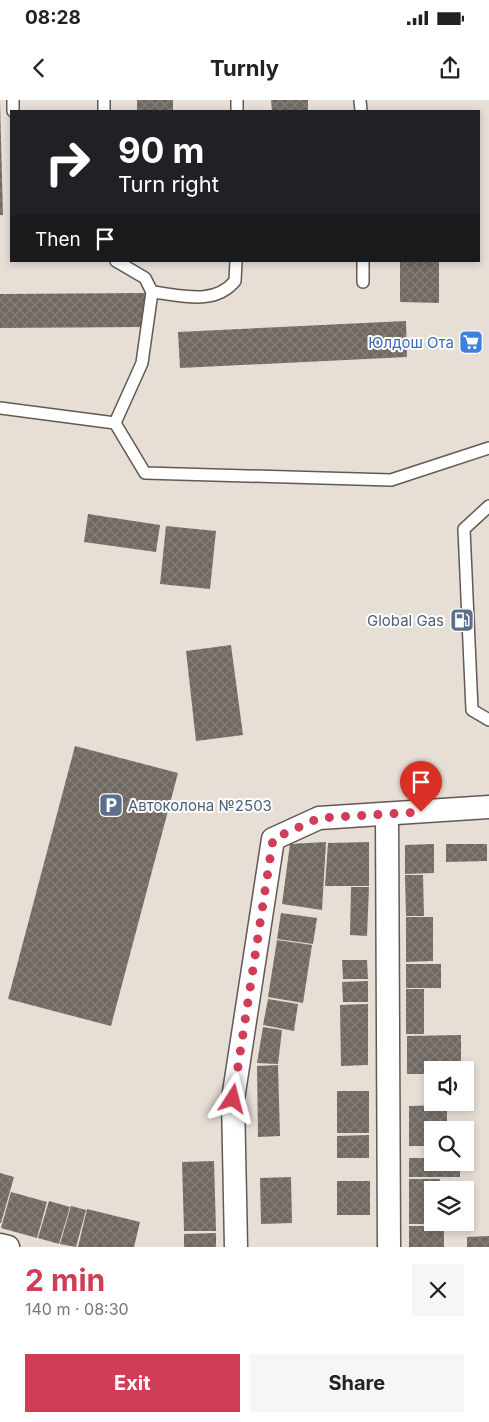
<!DOCTYPE html>
<html lang="en">
<head>
<meta charset="utf-8">
<style>
  body { margin:0; font-family:Inter,sans-serif; background:#f6f6f6; color:#222; height:100vh; display:flex; flex-direction:column; font-size:19px; white-space:nowrap }
  * { box-sizing:border-box; margin:0 }
  p { font-size:16px; color:#767676 }
  .icon { flex:none; width:28px; height:28px; fill:none; stroke:currentColor; stroke-width:2; stroke-linecap:round; stroke-linejoin:round }
  .map { position:relative; height:1147px; overflow:hidden }
  .panel { display:flex; flex-direction:column; background:#fff; flex:1 }
  .panel>* { flex:none }
  .guide { position:absolute; left:10px; top:10px; width:470px; height:152px; border-radius:0px; box-shadow:0 2px 8px #0003; background:#202124; color:#fff; overflow:hidden }
  .tools { position:absolute; left:424px; top:961px; display:grid; gap:10px }
  .tools a { display:grid; place-items:center; width:50px; height:50px; border-radius:0px; background:#fff; box-shadow:0 2px 8px #0003; font-size:25px }
  .pin { position:absolute; display:grid; place-items:center; width:42px; height:42px; color:#fff; margin:-51px -21px; border-radius:50% 50% 50% 0; rotate:-45deg; box-shadow:0 0 5px #0007 }
  .pin .icon { rotate:45deg }
  .me { position:absolute; width:55px; margin:-28px; rotate:9deg; stroke-linejoin:round; filter:drop-shadow(0 0 4px #0008) }
  .turn { display:flex; align-items:center; gap:18px; height:105px; padding:0 25px; font-size:22px }
  .turn .icon { width:65px; height:65px; stroke-width:2.5 }
  .turn b { display:block; font-size:35px; line-height:42px }
  .then { display:flex; align-items:center; height:48px; padding:0 25px; background:#0003; gap:10px; font-size:19px }
  .round { display:grid; place-items:center; flex:none; width:52px; height:52px; border-radius:0px; background:#f6f6f6 }
  .headline { display:flex; align-items:center; justify-content:space-between; height:85px; padding:0 25px }
  h1 { font-size:30px; font-weight:700; line-height:38px; color:#cf3e56 }
  .action { display:flex; gap:10px; margin-top:auto; padding:10px 25px }
  .action a { flex:1; height:58px; border-radius:0px; background:#cf3e56; color:#fff; font-size:20px; font-weight:700; line-height:58px; text-align:center }
  .action a+a { background:#f6f6f6; color:#222 }
  .status { display:flex; justify-content:space-between; align-items:center; height:35px; padding:0 25px; background:#fff; direction:ltr }
  .status svg { height:14px; fill:currentColor }
  header { display:flex; justify-content:space-between; align-items:center; height:65px; padding:0 25px; background:#fff; font-size:22px; font-weight:700 }
  .map>svg:first-child { display:block }
  .building { fill:url(#building-cross-hatch) }
  .lines { fill:none; stroke-linecap:round; stroke-linejoin:round }
  .lane-casing { stroke:#615953; stroke-width:14 }
  .street-casing { stroke:#615953; stroke-width:25 }
  .lane { stroke:#fff; stroke-width:11 }
  .street { stroke:#fff; stroke-width:22 }
  .route { stroke:#cf3e56; stroke-width:9; stroke-dasharray:0 16.2 }
  .labels { text-anchor:middle; dominant-baseline:central; stroke-width:4; stroke-linejoin:round; paint-order:stroke }
  .shop-label { font-size:15px; fill:#366cbe; stroke:#fff; text-anchor:end }
  .service-label { font-size:15px; fill:#4e5e75; stroke:#fff; text-anchor:end }
</style>
</head>
<body>
<div class="status"><b>08:28</b><svg viewBox="0 0 49 12"><path d="M0 12V9h3v3zM5 12V6h3v6zM10 12V3h3v9zM15 12V0h3v12zM26 1h20v11H26zM47 4h2v5h-2z"/></svg></div>
<header><svg class="icon" aria-label="back" viewBox="0 0 24 24"><path d="M15 5l-7 7 7 7"/></svg>Turnly<svg class="icon" aria-label="share" viewBox="0 0 24 24"><path d="M12 15V3M7 8l5-5 5 5M5 13v7h14v-7"/></svg></header>
<div class="map">
<svg width="489" height="1147" viewBox="0 0 489 1147">
  <defs>
    <pattern id="building-cross-hatch" width="8" height="8" patternUnits="userSpaceOnUse" patternTransform="scale(1.25)"><rect width="8" height="8" fill="#706861"/><path d="M0 0l8 8M0 8l8-8" fill="none" stroke="#86807a"/></pattern>
  </defs>
  <rect width="100%" height="100%" fill="#e7ded6"/>
  <g class="building">
    <rect x="137" y="0" width="36" height="11"/>
    <polygon points="271,0 308,0 308,11 272,11"/>
    <polygon points="0,2 3,115 0,115"/>
    <polygon points="400,161 439,161 439,203 400,202"/>
    <polygon points="145,193 145,227 0,228 0,194"/>
    <polygon points="406,221 407,257 180,268 178,232"/>
    <polygon points="88,414 160,425 156,452 84,442"/>
    <polygon points="166,426 216,431 210,489 160,484"/>
    <polygon points="231,545 243,635 196,641 186,551"/>
    <polygon points="75,646 178,673 111,926 8,899"/>
    <polygon points="326,742 322,810 282,804 290,744"/>
    <polygon points="369,742 369,786 325,786 328,743"/>
    <polygon points="434,744 434,773 405,774 405,745"/>
    <polygon points="446,744 487,744 487,761 446,762"/>
    <polygon points="405,775 423,775 424,816 406,816"/>
    <polygon points="351,787 369,787 367,836 350,835"/>
    <polygon points="281,813 317,818 313,844 277,839"/>
    <polygon points="406,817 433,817 433,861 406,862"/>
    <polygon points="277,840 312,845 303,903 268,897"/>
    <polygon points="342,860 367,860 368,879 343,879"/>
    <rect x="406" y="864" width="35" height="24"/>
    <polygon points="368,881 368,902 343,902 342,882"/>
    <rect x="406" y="889" width="18" height="45"/>
    <polygon points="268,899 298,904 294,931 263,925"/>
    <polygon points="368,904 368,965 341,966 340,905"/>
    <polygon points="263,927 282,930 278,964 257,963"/>
    <polygon points="461,935 461,970 432,970 432,974 407,974 407,936"/>
    <polygon points="278,965 280,1036 258,1037 257,966"/>
    <rect x="337" y="991" width="32" height="42"/>
    <polygon points="447,1005 447,1030 432,1030 432,1046 409,1046 409,1006"/>
    <polygon points="369,1035 369,1058 337,1058 337,1036"/>
    <polygon points="409,1058 432,1058 432,1062 460,1062 460,1077 409,1077"/>
    <polygon points="214,1061 216,1131 184,1131 182,1062"/>
    <polygon points="0,1073 14,1077 1,1123 0,1123"/>
    <polygon points="291,1077 292,1123 261,1124 260,1078"/>
    <polygon points="409,1079 440,1079 440,1090 432,1090 432,1124 409,1124"/>
    <rect x="337" y="1081" width="33" height="34"/>
    <polygon points="11,1092 47,1102 37,1138 1,1128"/>
    <polygon points="49,1101 70,1107 59,1144 38,1138"/>
    <polygon points="71,1106 86,1110 76,1147 60,1144"/>
    <polygon points="87,1109 140,1122 134,1147 78,1147"/>
    <rect x="409" y="1126" width="35" height="21"/>
    <polygon points="216,1133 216,1147 184,1147 184,1134"/>
    <polygon points="489,1136 489,1147 467,1147 467,1137"/>
  </g>
  <g class="lines">
    <g class="lane-casing">
      <g id="lane">
        <polyline points="360,0 361,11"/>
        <polyline points="13,11 13,0"/>
        <polyline points="104,11 104,0"/>
        <polyline points="237,11 237,0"/>
        <polyline points="363,161 363,182"/>
        <path d="M 152,192 C 181,195 214,206 235,181 L 236,161"/>
        <polyline points="0,308 115,323 145,373 391,380 489,348"/>
        <polyline points="115,323 142,263 152,192 145,178 116,161"/>
        <polyline points="489,406 464,429 472,610 489,620"/>
      </g>
    </g>
    <g class="street-casing">
      <g id="street">
        <polyline points="387,714 389,1147"/>
        <polyline points="0,1145 8,1147"/>
        <polyline points="236,1147 233,999 273,739 319,718 489,707"/>
      </g>
    </g>
    <use href="#lane" class="lane"/>
    <use href="#street" class="street"/>
  </g>
  <g class="lines">
    <polyline class="route" points="233,999 273,739 319,718 421,712"/>
  </g>
  <defs>
    <g id="supermarket-square" transform="scale(1.25)"><rect x="-9" y="-9" width="18" height="18" rx="4" fill="#3f7fe0" stroke="#fff"/><path d="M-6-5.5h2.5l.6 2H6L4.5 2H-2.5L-4.4-4H-6ZM-1.5 3.2a1.3 1.3 0 1 0 .1 0ZM3 3.2a1.3 1.3 0 1 0 .1 0Z" fill="#fff"/></g>
    <g id="fuel-square" transform="scale(1.25)"><rect x="-9" y="-9" width="18" height="18" rx="4" fill="#5c6f8a" stroke="#fff"/><path d="M-5.5-6h7V0h2V4h1.3V-2.5L3-4.5l.8-.8L6-3V5H2.5V1h-1V6h-7ZM-4.2-4.7v3.2H.2V-4.7Z" fill="#fff"/></g>
    <g id="parking-square" transform="scale(1.25)"><rect x="-9" y="-9" width="18" height="18" rx="4" fill="#5c6f8a" stroke="#fff"/><path d="M-3.5-5.5H1a3.5 3.5 0 0 1 0 7H-1V5.5H-3.5ZM-1-3.4V-.6H.8a1.4 1.4 0 0 0 0-2.8Z" fill="#fff"/></g>
  </defs>
  <g fill-rule="evenodd">
    <use href="#supermarket-square" x="471" y="242"/>
    <use href="#fuel-square" x="462" y="520"/>
    <use href="#parking-square" x="111" y="705"/>
  </g>
  <g class="labels">
    <g class="shop-label">
      <text x="454" y="242">Юлдош Ота</text>
    </g>
    <g class="service-label">
      <text x="444" y="520">Global Gas</text>
      <text x="128" y="705" text-anchor="start">Автоколона №2503</text>
    </g>
  </g>
</svg>
<div class="tools">
<a><svg class="icon" aria-label="sound" viewBox="0 0 24 24"><path d="M4 9h4l5-4v14l-5-4H4zM17 9q2 3 0 6"/></svg></a>
<a><svg class="icon" aria-label="search" viewBox="0 0 24 24"><circle cx="10" cy="10" r="6"/><path d="M15 15l6 6"/></svg></a>
<a><svg class="icon" aria-label="layers" viewBox="0 0 24 24"><path d="M12 4l9 5-9 5-9-5zM3 14l9 5 9-5"/></svg></a>
</div>
<div class="pin" style="left:421px;top:712px;background:#d93025"><svg class="icon" aria-label="arrive" viewBox="0 0 24 24"><path d="M6 21V4h12l-3 4 3 4H6"/></svg></div>
<svg class="me" style="left:233px;top:999px" viewBox="-20 -20 40 40"><path d="M0-17L14 15 0 8-14 15z" fill="#cf3e56" stroke="#fff" stroke-width="4"/></svg>
<div class="guide">
<div class="turn"><svg class="icon" aria-label="right" viewBox="0 0 24 24"><path d="M7 20v-9h11M14 6l5 5-5 5"/></svg><div><b>90 m</b>Turn right</div></div>
<div class="then">Then<svg class="icon" aria-label="arrive" viewBox="0 0 24 24"><path d="M6 21V4h12l-3 4 3 4H6"/></svg></div>
</div>
</div>
<section class="panel">
<div class="headline"><div><h1>2 min</h1><p>140 m · 08:30</p></div><a class="round"><svg class="icon" aria-label="close" viewBox="0 0 24 24"><path d="M6 6l12 12M18 6L6 18"/></svg></a></div>
<div class="action"><a>Exit</a><a>Share</a></div>
</section>
</body>
</html>
